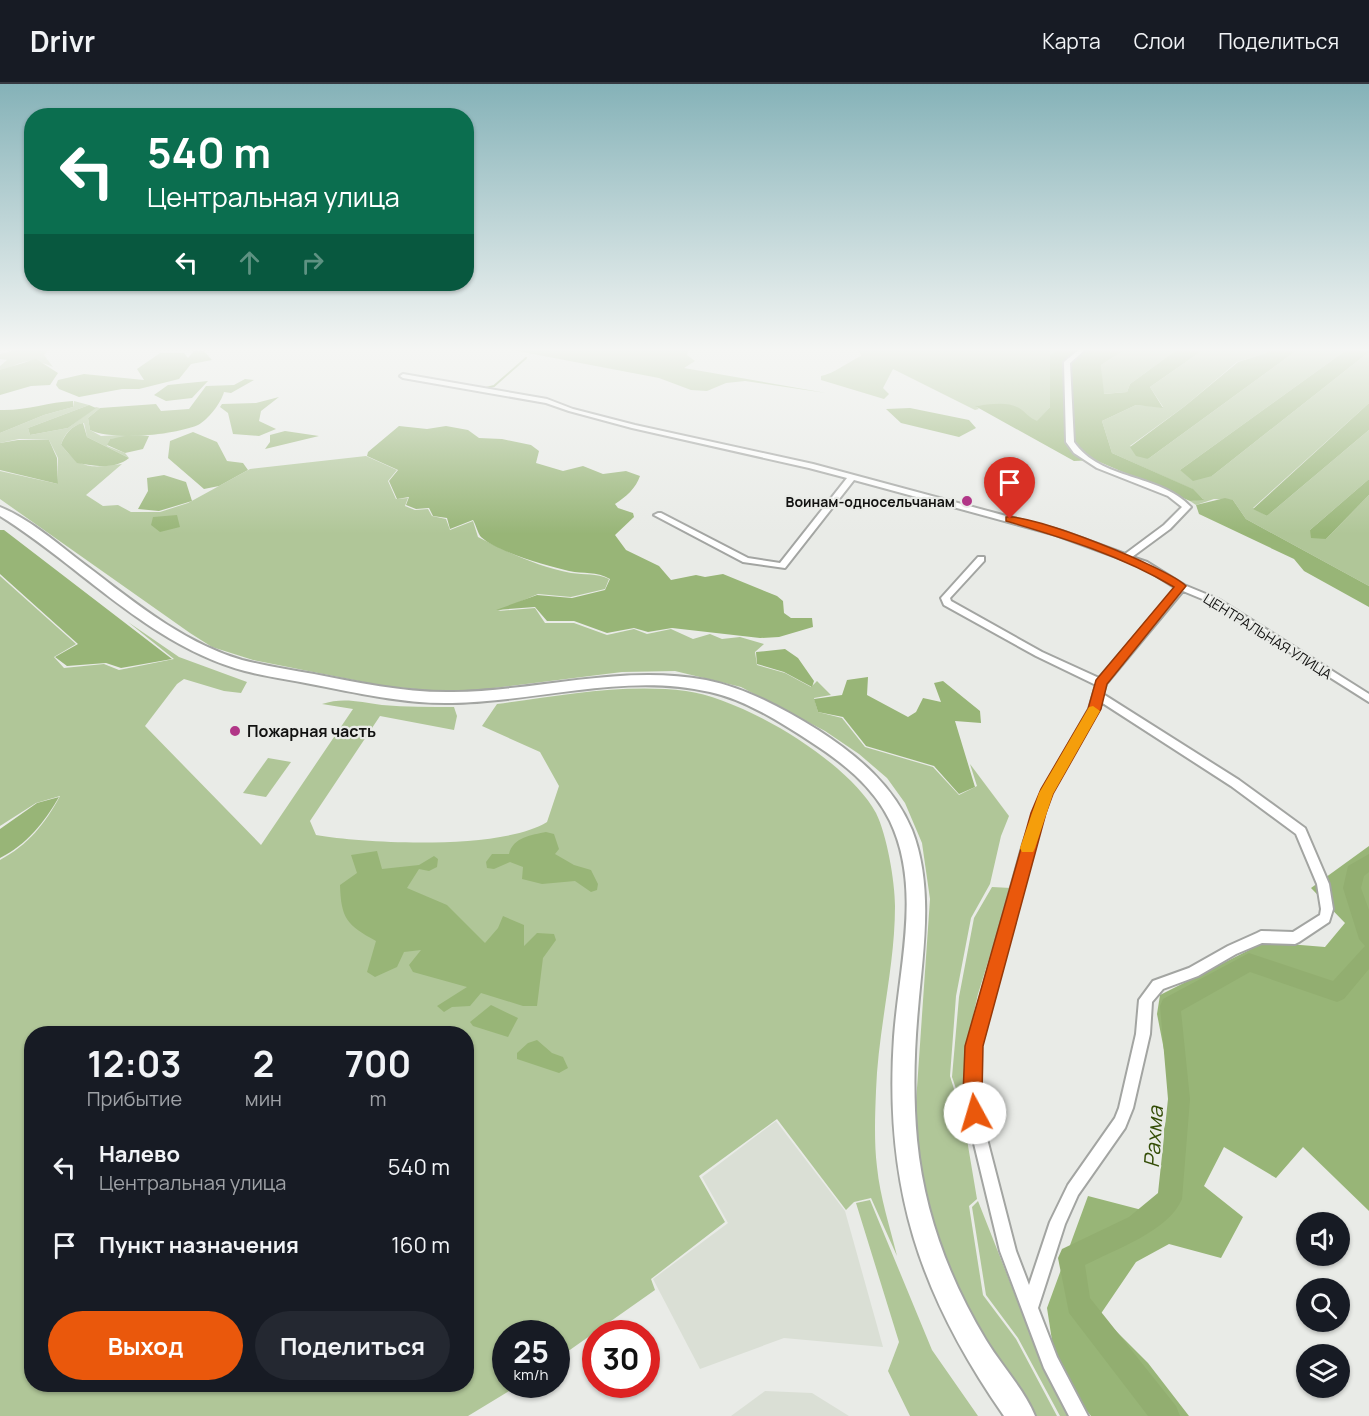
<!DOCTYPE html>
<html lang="ru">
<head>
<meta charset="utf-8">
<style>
  body { margin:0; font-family:Manrope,sans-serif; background:#242831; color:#f1f3f6; height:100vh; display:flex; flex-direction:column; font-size:22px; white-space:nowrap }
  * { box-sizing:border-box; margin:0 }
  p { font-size:20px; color:#9ea1a6 }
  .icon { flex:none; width:33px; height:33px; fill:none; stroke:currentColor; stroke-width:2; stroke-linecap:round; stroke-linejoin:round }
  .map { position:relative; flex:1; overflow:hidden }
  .panel { position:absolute; left:24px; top:942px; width:450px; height:366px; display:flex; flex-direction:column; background:#171b24; border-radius:24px; box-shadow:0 2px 4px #0004 }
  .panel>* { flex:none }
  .top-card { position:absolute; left:24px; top:24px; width:450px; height:183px; border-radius:24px; box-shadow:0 2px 4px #0004; background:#0b6e4f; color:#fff; overflow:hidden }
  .fabs { position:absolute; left:1296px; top:1128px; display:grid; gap:12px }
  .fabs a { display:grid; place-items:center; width:54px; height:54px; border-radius:50%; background:#171b24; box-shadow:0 2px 4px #0004; font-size:30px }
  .speed { position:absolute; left:492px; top:1236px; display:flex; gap:12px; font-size:30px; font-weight:700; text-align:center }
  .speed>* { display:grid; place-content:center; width:78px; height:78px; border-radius:50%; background:#171b24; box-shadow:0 2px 4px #0004; line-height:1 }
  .speed small { font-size:15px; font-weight:400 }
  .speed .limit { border:9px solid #d22; background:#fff; color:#111 }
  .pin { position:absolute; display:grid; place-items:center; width:51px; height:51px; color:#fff; margin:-62px -26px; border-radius:50% 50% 50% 0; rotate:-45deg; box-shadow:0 0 6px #0007 }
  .pin .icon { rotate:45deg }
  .me { position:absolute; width:66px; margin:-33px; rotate:354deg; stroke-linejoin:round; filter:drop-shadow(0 0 4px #0008) }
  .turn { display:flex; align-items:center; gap:21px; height:126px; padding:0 24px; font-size:27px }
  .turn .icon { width:78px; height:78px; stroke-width:2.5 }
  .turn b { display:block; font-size:42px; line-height:51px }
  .lanes { display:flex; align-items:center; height:57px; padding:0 24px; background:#0003; justify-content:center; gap:30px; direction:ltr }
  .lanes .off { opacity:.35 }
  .eta { display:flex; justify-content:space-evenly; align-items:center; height:102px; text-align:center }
  .eta b { font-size:36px; font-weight:700; line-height:42px }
  .action { display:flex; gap:12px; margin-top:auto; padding:12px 24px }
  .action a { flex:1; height:69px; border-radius:36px; background:#ea580c; color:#fff; font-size:24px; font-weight:700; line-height:69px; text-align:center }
  .action a+a { background:#242831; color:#f1f3f6 }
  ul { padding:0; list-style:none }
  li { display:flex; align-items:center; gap:18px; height:78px; padding:0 24px }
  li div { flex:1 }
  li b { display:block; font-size:22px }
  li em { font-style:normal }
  header { display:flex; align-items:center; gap:36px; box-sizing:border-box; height:84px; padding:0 30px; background:#171b24; border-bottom:2px solid #363941 }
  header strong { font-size:28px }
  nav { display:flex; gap:33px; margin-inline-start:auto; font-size:21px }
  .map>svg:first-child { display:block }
  .built { fill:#dadfd5 }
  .green { fill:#b0c698; fill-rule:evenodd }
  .forest { fill:#98b577 }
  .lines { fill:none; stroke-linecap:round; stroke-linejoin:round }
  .stream { stroke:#92ae70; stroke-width:2 }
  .river { fill:#92ae70; fill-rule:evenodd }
  .street-casing { stroke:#a3a5a2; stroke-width:4 }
  .primary-casing { stroke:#a3a5a2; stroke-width:4 }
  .street { fill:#fff; fill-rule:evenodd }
  .primary { fill:#fff; fill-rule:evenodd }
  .route { fill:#ea580c; stroke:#983908; stroke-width:1.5 }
  .slow { fill:#f59e0b }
  .poi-dot { fill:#b13687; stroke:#e9ebe7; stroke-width:2 }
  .labels { text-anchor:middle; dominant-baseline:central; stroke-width:4.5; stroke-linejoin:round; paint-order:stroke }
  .far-poi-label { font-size:14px; font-weight:bold; fill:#121211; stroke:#e9ebe7; text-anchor:end }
  .far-street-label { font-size:14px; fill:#121211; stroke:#e9ebe7 }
  .poi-label { font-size:16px; font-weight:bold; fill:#121211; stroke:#e9ebe7; text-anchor:start }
  .near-water-label { font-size:21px; font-style:italic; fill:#344d07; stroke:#e9ebe7 }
</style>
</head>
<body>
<header>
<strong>Drivr</strong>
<nav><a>Карта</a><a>Слои</a><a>Поделиться</a></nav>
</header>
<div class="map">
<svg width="1369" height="1332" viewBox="0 0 1369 1332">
  <rect width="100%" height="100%" fill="#e9ebe7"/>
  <g class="built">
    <polygon points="776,1037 845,1127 883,1263 784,1254 700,1285 653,1195 728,1139 702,1093"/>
    <polygon points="765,1307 812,1309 849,1332 731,1332"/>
  </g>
  <g class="green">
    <path d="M 23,264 L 50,264 L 44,271 L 53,283 C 33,274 23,276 4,287 L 0,286 L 0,282 L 7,276 L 0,275 L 0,270 Z"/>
    <polygon points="501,264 698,264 688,267 687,271 695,277 684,284 826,309 745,297 726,299 707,307 691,306 659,294"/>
    <path d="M 855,264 L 1058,264 L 1050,271 L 1050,323 L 1037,338 L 986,321 L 976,322 L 979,325 L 975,326 L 893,285 L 883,304 L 889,310 L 884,315 L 821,296 L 821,292 C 833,290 848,278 861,272 L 859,266 Z"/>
    <polygon points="1128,264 1179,264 1130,300 1127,308 1103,310 1101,281"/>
    <polygon points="1206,264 1272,264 1266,269 1237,278 1185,322 1130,362 1148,375 1300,264 1349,264 1180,386 1212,392 1369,268 1369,319 1253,424 1267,432 1369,346 1369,395 1310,446 1326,455 1369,411 1369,502 1246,435 1233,416 1214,415 1196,421 1190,417 1203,415 1192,405 1112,369 1102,337 1136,321 1163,323 1150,303"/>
    <path d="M 74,317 L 89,321 L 28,344 L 30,351 L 68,344 L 96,323 L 100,324 L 88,334 L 90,346 L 101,352 L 169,349 L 110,355 L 107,362 L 125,369 L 129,374 L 87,353 L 84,339 C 72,341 64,350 61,361 C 82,386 90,384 122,380 L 86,411 L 103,422 L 118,421 L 131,428 L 160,428 L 188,419 L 250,385 L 366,372 L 397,386 L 388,397 L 396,415 L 408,414 L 405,422 L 415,426 L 428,425 L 432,432 L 446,435 L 450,446 L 473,437 L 478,453 C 507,468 539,483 571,489 C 585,491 596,489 609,495 L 605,505 L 571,513 L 538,510 L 498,527 L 535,524 L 545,539 L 574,539 L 607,551 L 634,545 L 647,550 L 671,545 L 693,555 L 710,550 L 722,555 L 740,553 L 764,560 L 755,568 L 757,581 L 785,589 L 811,603 L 817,597 L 831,611 L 814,614 L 818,628 L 842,634 L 865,663 L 933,683 L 959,711 L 977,702 L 970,680 L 1009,732 L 1001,752 L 990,800 L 971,834 L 956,912 L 950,992 L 964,1038 L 977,1115 L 969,1122 L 983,1211 L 1016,1255 L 1057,1332 L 1032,1332 L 958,1223 L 919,1099 L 915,1033 L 930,815 L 922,759 L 905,719 L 887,694 L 859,670 L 825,647 L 741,603 L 675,587 L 622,588 L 478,606 L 426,606 L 384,602 L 253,576 L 212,563 L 190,549 L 0,415 L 0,387 L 58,400 L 58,374 L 49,356 L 19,355 L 0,359 L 0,349 L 44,331 L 73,323 Z"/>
    <path d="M 0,492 L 76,560 L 54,573 L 64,584 L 104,580 L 119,586 L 174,575 L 128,538 L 179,573 L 247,598 L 241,609 L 224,607 L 184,595 L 177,600 L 145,642 L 261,761 L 353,625 L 322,620 C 343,613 360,618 382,621 C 406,623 430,623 454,623 L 457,632 L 454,646 L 380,632 L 310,737 L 316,751 C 369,760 502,766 547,738 L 559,702 L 540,668 L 482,642 L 497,620 C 558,612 624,599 686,607 C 744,615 848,677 876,729 C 887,751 895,798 895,822 C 895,884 878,945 876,1007 C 875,1031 874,1059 877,1083 C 880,1113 890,1143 897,1172 L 871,1114 L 854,1118 L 846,1126 L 777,1035 L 699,1092 L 725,1138 L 651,1195 L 655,1206 L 557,1275 L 556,1250 L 506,1250 L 506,1300 L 519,1301 L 468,1332 L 0,1332 L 0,776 C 28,761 45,740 60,712 L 36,719 L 0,742 ZM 32,950 L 466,950 L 466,1300 L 32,1300 Z"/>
    <polygon points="268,674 291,678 266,713 243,709"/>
    <polygon points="992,803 1011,804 978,910 968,955 965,1031 952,993 959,913 974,834"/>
    <polygon points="870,1116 932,1266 978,1332 910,1332 888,1287 899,1258 856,1119"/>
    <polygon points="978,1117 1038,1269 1071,1332 1060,1332 1018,1254 986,1211 972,1123"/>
  </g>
  <g class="forest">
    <path d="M 1058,264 L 1128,264 L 1101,281 L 1104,310 L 1127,308 L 1130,300 L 1179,264 L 1206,264 L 1150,303 L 1163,324 L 1136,321 L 1102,337 L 1112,369 L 1193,405 L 1204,416 L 1190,417 L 1095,376 L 1074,377 L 975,322 C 989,321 1009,316 1022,326 C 1028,331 1030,334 1037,337 L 1050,323 L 1050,271 Z"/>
    <polygon points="1272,264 1300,264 1148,375 1136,372 1130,363 1185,322 1238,278 1266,269"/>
    <polygon points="1349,264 1369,264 1369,268 1212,392 1193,397 1180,386"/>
    <polygon points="194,267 204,267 212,276 191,280 179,295 139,305 122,305 79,313 59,305 56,301 58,296 84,290 144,296 137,285 160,269 184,269 188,274"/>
    <polygon points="36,275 58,289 50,301 31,302 0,311 0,286"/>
    <path d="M 245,295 L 254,296 L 231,309 L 224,308 C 221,319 208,336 198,341 C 174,351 113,357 90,346 L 88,334 L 100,324 L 156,320 L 161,327 L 189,325 L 206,302 L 234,301 Z"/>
    <polygon points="208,297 192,314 166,317 154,311 168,301"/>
    <polygon points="279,313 261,327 259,337 276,345 259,352 233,350 228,329 220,323 222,320 256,319"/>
    <path d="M 73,317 L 73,323 L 44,331 L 0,349 L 0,326 C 26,327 48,318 73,317 Z"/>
    <polygon points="1369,319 1369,346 1267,432 1253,425"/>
    <polygon points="89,321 96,324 68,344 30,351 28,344"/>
    <polygon points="910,324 969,336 976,344 959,353 901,339 886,325"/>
    <path d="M 83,339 L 87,353 L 129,374 C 114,386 94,382 77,379 L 61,361 C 64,351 72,341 83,339 Z"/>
    <path d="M 399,342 L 427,345 L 446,342 L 468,346 L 479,354 L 502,355 L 531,361 L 539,367 L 536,379 L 563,387 L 583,382 L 603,390 L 626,387 L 640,392 C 636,404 626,413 615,420 L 618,424 L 633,429 L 634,433 L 615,451 L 626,466 L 659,482 L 671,496 L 696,491 L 705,493 L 723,490 L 777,512 L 783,517 L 784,529 L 791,534 L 812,534 L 813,543 L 779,553 L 760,554 L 672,544 L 648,548 L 634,544 L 607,549 L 574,537 L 547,537 L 535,523 L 496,526 L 537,511 L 572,514 L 605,506 L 610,495 C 596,487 584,490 569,487 C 547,482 498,468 481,453 C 478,450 476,441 473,436 L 450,445 L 447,434 L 433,432 L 429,424 L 416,425 L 406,421 L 409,413 L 397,415 L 389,397 L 398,386 L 367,372 L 368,368 Z"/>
    <polygon points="285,347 319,352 265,365 270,358 270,351"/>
    <polygon points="193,348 217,358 227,377 243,379 248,386 219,402 204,405 168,374 170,357"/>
    <polygon points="125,352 149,352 143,365 125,369 107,361 110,355"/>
    <polygon points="18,356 49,356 57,374 58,400 0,386 0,359"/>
    <polygon points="164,391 186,398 192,417 159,427 138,425 148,407 147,394"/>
    <polygon points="1369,395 1369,411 1326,455 1311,454 1310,446"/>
    <polygon points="1225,414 1233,416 1246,435 1369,502 1369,523 1304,487 1294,475 1199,430 1196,421"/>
    <polygon points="177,431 180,443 160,448 151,441 153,433"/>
    <polygon points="0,446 4,446 172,575 121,584 106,579 67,582 55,573 78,560 0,490"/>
    <polygon points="785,565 798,574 814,597 812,603 784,588 757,580 756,568"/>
    <polygon points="868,593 867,611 908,633 916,628 923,614 941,618 934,599 943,597 980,627 981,639 955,637 975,703 959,710 934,682 866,662 843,633 818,628 814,615 842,611 847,596"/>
    <path d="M 59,713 C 44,739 27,760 0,774 L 0,745 L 37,719 Z"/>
    <path d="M 546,748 L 554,750 L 559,765 L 555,770 L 574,781 L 591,786 L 598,800 L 597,806 L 591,808 L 575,797 L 542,800 L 522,795 L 523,783 L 510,778 L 494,785 L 487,784 L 486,778 L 492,770 L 509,770 C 513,753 532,751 546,748 Z"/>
    <polygon points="1369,762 1369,1127 1303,1063 1276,1094 1224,1063 1204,1102 1243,1133 1221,1174 1169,1160 1136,1178 1100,1231 1148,1279 1189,1332 1091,1332 1057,1289 1047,1224 1088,1112 1165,1132 1164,1045 1173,1012 1157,930 1160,911 1265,858 1325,863 1345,839 1311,804"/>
    <path d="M 377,767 L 382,785 L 419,781 L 434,772 L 438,775 L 437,783 L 429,787 L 419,785 L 407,804 L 447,821 L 485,859 L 498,844 L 503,832 L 524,841 L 524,862 L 537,849 L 554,850 L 556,856 L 543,874 L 537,922 L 523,922 L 481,909 L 470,922 L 452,923 L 444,928 L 437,922 L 467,903 L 413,888 L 409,881 L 421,866 L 404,868 L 397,883 L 375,893 L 367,888 L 376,857 C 347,841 341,835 340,801 L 357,789 L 351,771 Z"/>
    <polygon points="491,921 518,934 508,953 473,942 470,938"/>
    <polygon points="537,956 552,969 563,973 568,984 559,989 517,975 517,969 528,959"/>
  </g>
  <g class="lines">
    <polyline class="stream" points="486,304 494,302 526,274"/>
    <path class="river" d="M 1369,770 L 1369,788 L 1364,792 L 1361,804 L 1369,826 L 1369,885 L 1344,915 L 1337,918 L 1250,888 L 1181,927 L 1190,1015 L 1182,1115 C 1169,1147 1114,1166 1085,1181 L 1090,1214 L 1176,1322 L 1180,1332 L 1148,1332 L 1069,1229 L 1058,1174 L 1062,1165 L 1129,1133 L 1158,1109 L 1168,1015 L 1160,922 L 1163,915 L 1249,869 L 1333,897 L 1365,862 L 1359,855 L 1343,804 L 1348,782 Z"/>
    <g class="street-casing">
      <path id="street" d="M 1081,264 L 1087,264 L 1070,279 L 1074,358 C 1101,397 1159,389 1191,423 L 1170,445 L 1132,473 L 1147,478 L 1184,501 L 1218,515 L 1369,610 L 1369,618 L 1212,519 L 1183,507 L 1106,600 L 1103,610 L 1239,696 L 1305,744 L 1329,800 L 1333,825 L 1329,838 L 1299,858 L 1295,860 L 1262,859 L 1236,870 L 1198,892 L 1163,905 L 1152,918 L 1150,950 L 1133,1024 L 1125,1044 L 1078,1111 L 1065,1140 L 1038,1224 L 1057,1273 L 1088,1332 L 1069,1332 L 1044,1284 L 1000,1167 L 971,1047 L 965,1011 L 967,962 L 1023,760 L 1041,709 L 1089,625 L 1096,601 L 1036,572 L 944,521 L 941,514 L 978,473 L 984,473 L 984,477 L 950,514 L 951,517 L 1042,568 L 1099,594 L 1176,504 L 1141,482 L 1056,451 L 854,396 L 785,484 L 743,478 L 654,431 L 658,429 L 661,429 L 748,474 L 780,479 L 847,394 L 809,384 L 632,344 L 569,327 L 546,319 L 403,294 L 400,292 L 403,290 L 547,315 L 573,325 L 635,341 L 813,380 L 1062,447 L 1125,470 L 1164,441 L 1182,423 L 1168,412 L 1097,384 L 1074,369 L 1066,358 L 1064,278 ZM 1101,618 L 1231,702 L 1296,750 L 1317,800 L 1321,825 L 1320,831 L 1293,848 L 1261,847 L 1257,849 L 1228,862 L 1189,884 L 1153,897 L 1139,916 L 1136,950 L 1119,1024 L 1115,1034 L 1068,1101 L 1050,1138 L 1029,1201 L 1016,1167 L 985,1047 L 979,1011 L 981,962 L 1035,760 L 1051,709 L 1099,625 Z"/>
    </g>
    <g class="primary-casing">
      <path id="primary" d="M 0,423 C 27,434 52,455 75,473 C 127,512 178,557 242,576 C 266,582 290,586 314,590 C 360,599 406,609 453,608 C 537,607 622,580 706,596 C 746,604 784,625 818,646 C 858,672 893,701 912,746 C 934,803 923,866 918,925 C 914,968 913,1013 917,1056 C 924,1128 949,1195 986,1256 C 1001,1281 1024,1305 1035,1332 L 1004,1332 C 919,1210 884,1102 894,953 C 899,882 922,804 890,737 C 873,702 842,678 811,658 C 780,638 746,616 710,608 C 625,588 537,618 452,619 C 407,620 361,610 316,601 C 292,596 268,593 245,587 C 149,561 82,483 0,432 Z"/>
    </g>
    <use href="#street" class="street"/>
    <use href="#primary" class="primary"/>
  </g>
  <linearGradient id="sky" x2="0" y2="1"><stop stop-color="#85b2b8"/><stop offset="0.59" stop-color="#f5f6f4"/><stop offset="1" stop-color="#f5f6f4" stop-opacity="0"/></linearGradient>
  <rect width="1369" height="450" fill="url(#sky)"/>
  <path class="route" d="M 1006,433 C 1030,429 1169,484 1186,502 L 1107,600 L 1101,625 L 1053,710 L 1046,729 L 983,962 L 982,1011 L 985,1029 L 982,1036 L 975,1039 L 969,1036 L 963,1011 L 965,962 L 1031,729 L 1041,705 L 1088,625 L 1096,596 L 1174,503 C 1122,472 1064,454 1006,437 Z"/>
  <polygon class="slow" points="1093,622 1100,627 1053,710 1035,764 1033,768 1022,768 1020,764 1039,709 1089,623"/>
  <g class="poi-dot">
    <circle cx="967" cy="417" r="6"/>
    <circle cx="235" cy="647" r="6"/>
  </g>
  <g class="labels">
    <g class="far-poi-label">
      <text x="955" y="417">Воинам-односельчанам</text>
    </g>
    <g class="far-street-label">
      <text transform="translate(1268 552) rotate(32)">ЦЕНТРАЛЬНАЯ УЛИЦА</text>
    </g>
    <g class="poi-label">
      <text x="247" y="647">Пожарная часть</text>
    </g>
    <g class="near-water-label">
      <text transform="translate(1153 1053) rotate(-86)">Рахма</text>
    </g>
  </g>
</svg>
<div class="fabs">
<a><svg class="icon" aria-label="sound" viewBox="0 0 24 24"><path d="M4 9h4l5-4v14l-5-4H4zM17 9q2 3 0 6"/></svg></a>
<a><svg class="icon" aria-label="search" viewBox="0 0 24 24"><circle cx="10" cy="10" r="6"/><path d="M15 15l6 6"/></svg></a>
<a><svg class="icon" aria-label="layers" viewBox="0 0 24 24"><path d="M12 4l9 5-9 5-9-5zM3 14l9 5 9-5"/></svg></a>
</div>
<div class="speed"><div>25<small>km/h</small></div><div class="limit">30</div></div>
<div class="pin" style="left:1010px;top:435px;background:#d93025"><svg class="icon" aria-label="arrive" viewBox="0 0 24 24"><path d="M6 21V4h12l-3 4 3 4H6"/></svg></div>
<svg class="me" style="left:975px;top:1029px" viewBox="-20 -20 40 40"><circle r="19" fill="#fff"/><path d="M0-13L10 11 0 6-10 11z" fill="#ea580c"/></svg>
<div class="top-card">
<div class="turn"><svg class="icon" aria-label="left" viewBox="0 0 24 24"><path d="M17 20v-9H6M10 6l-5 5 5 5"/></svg><div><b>540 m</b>Центральная улица</div></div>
<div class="lanes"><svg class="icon" aria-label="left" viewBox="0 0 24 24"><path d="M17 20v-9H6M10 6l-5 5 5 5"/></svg><svg class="icon off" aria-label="ahead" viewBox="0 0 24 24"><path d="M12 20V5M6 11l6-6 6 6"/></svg><svg class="icon off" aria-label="right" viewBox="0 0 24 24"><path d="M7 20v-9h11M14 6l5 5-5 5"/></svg></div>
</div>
<section class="panel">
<div class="eta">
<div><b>12:03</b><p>Прибытие</p></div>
<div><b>2</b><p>мин</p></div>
<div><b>700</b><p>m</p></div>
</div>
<ul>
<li><svg class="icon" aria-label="left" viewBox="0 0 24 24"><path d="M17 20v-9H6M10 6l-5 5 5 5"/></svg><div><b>Налево</b><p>Центральная улица</p></div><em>540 m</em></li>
<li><svg class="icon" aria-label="arrive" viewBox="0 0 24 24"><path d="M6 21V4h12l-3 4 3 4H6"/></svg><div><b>Пункт назначения</b></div><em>160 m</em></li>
</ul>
<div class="action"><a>Выход</a><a>Поделиться</a></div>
</section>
</div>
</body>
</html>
